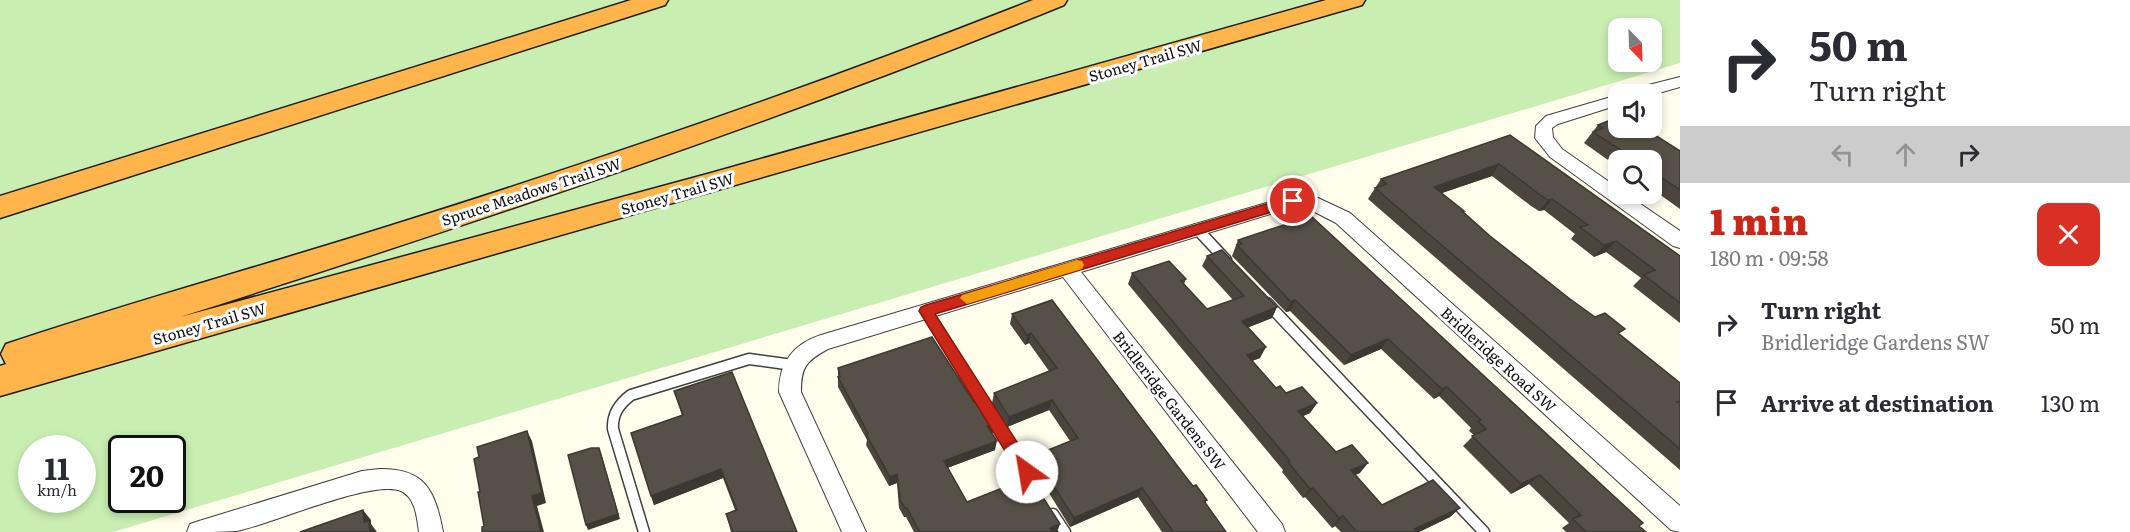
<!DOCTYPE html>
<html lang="en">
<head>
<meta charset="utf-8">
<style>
  body { margin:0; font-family:Literata,serif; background:#f2f2f3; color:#2b2b33; height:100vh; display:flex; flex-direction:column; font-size:22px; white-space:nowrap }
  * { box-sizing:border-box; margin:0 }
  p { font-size:20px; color:#7c7c81 }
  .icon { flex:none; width:33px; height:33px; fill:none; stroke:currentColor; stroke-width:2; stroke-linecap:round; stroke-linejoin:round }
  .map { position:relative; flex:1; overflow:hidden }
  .panel { display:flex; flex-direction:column; background:#fff; width:450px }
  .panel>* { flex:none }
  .top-card { background:#fff; color:#2b2b33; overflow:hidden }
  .needle { width:39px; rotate:157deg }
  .controls { position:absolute; left:1608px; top:18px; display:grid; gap:12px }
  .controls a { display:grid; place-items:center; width:54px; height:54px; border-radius:12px; background:#fff; box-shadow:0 3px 9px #0003; font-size:30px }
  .speed { position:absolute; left:18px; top:435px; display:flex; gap:12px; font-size:30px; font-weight:700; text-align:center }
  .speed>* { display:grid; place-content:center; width:78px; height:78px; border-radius:50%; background:#fff; box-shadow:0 3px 9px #0003; line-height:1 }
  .speed small { font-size:15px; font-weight:400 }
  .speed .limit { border:3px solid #111; border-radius:9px; background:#fff; color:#111 }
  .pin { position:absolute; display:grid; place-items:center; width:51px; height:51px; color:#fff; margin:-26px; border:3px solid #fff; border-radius:50%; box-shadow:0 2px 6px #0007 }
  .me { position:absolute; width:66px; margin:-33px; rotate:328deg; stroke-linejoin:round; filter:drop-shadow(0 0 4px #0008) }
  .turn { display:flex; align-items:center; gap:21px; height:126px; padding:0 30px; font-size:27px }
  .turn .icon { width:78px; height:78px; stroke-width:2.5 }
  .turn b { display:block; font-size:42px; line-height:51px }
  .lanes { display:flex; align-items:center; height:57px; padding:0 30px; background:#0003; justify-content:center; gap:30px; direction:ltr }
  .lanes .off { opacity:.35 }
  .round { display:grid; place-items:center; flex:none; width:63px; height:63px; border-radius:12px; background:#f2f2f3 }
  .summary { display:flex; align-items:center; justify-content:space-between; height:102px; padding:0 30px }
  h1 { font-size:36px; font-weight:800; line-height:45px; color:#cb2617 }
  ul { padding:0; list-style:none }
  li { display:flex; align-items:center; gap:18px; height:78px; padding:0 30px }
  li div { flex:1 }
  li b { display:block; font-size:22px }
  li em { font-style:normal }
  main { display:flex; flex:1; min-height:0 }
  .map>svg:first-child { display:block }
  .green { fill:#c9eeb2; fill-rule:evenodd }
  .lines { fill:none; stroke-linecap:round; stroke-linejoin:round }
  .lane-far1-casing { stroke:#404040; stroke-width:10 }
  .lane-casing { stroke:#404040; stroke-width:13 }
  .street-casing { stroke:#404040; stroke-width:2 }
  .highway-casing { stroke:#1e1e1e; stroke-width:3 }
  .lane-far1 { stroke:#fff; stroke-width:8 }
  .lane { stroke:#fff; stroke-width:10 }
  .street { fill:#fff; fill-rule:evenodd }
  .highway { fill:#ffb54b; fill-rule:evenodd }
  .wall { fill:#4b453e }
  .shaded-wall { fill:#3d3832 }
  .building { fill:#575048; stroke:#3d3832; stroke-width:1.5 }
  .route { fill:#cb2617; stroke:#84190f; stroke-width:1.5 }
  .slow { fill:#f59e0b }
  .labels { text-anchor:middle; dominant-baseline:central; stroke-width:6; stroke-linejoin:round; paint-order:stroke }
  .street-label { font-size:15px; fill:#0d0d0d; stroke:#fff }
</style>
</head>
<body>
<main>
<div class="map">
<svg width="1680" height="532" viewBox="0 0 1680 532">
  <rect width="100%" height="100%" fill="#fffeed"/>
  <path class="green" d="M 0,0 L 1680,0 L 1680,63 L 113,532 L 0,532 ZM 1618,28 L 1652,28 L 1652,62 L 1618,62 ZM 32,448 L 82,448 L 82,500 L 32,500 ZM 122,448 L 172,448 L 172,500 L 122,500 Z"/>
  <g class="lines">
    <g class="lane-far1-casing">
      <polyline id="lane-far1" points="1196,228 1200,232"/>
    </g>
    <g class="lane-casing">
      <g id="lane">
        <polyline points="1199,231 1226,260"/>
        <polyline points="1267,303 1484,532"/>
        <polyline points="926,311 1039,492"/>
        <polyline points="1053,514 1065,532"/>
        <path d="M 644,532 L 613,429 C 612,414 619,404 631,395 L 749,359 L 793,365"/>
      </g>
    </g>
    <g class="street-casing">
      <g id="street">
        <polygon points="1680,77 1680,87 1652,95 1627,94 1629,90"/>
        <polygon points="1618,95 1618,105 1558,124 1552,128 1553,137 1562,149 1618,188 1618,194 1626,194 1680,231 1680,248 1673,246 1550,157 1535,138 1536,126 1546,116"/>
        <path d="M 1293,195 L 1318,198 L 1350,213 L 1680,506 L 1680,532 L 1671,530 L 1336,223 L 1309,209 L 1293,207 L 1081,272 L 1282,524 L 1285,532 L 1258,532 L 1063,277 L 828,349 C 806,361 801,367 801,392 L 866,532 L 842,532 L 779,392 C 779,363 793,344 821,335 Z"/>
        <path d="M 379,469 C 425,468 435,490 443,532 L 419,532 C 417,519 416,498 401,491 C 372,479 272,524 237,531 C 222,532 203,532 187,532 L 190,524 L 199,521 L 362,471 Z"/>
      </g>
    </g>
    <g class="highway-casing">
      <g id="highway">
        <polygon points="631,0 668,0 665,5 0,218 0,196"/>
        <path d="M 1033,0 L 1067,0 L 1064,5 C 774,123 478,222 180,317 L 711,173 L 1326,0 L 1365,0 L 1362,5 L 0,396 L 0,366 L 6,364 L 1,354 L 6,344 C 137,300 270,264 402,222 C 615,155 825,82 1033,0 Z"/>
      </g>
    </g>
    <use href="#lane-far1" class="lane-far1"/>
    <use href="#lane" class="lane"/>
    <use href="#street" class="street"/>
    <use href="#highway" class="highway"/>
  </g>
  <g class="wall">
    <polygon points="1598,125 1680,151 1680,209 1652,189 1652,160 1618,160 1618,167 1584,143"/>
    <polygon points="1510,135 1680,256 1680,323 1633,286 1641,278 1606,252 1594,257 1571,239 1575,234 1544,210 1539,211 1531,206 1492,176 1442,193 1464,211 1463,212 1490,236 1570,299 1620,335 1680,383 1680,470 1368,199 1381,179"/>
    <polygon points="1311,216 1643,523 1639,526 1646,532 1566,532 1562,528 1569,523 1529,484 1511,494 1463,446 1474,435 1469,431 1471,428 1439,396 1434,399 1381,349 1344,365 1290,311 1286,312 1232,256 1238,240"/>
    <polygon points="1207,256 1277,307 1272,318 1248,327 1260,358 1252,361 1276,388 1286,393 1317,403 1310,413 1303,416 1336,452 1360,473 1355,475 1382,505 1460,508 1450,517 1419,532 1341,532 1335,526 1332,528 1305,497 1303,498 1282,472 1283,470 1128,284 1132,273 1186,279 1184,284 1207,309 1233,300 1202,266"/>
    <polygon points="1012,314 1185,476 1193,486 1207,500 1205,503 1226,532 1162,532 1138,497 1070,527 1041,480 1044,471 1046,470 1040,461 1043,452 1070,441 1049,410 1007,427 992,403 994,393 1049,371 1029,343 1025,345 1010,324"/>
    <polygon points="838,368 974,402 994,432 992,433 995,450 947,468 967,502 1057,532 914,532 906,517 904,517 899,508 897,483 889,486 866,445 867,440 838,387"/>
    <polygon points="674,391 797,532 731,532 726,514 735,510 723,478 654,505 631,433 682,416 677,400"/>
  </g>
  <g class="shaded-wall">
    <polygon points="1499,164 1492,176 1427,198 1434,187"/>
    <polygon points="1552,199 1544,210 1539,211 1548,200"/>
    <polygon points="1616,241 1606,252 1594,257 1604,245"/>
    <polygon points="1295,300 1290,311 1286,312 1291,302"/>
    <polygon points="1277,307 1272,318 1237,332 1242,321"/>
    <polygon points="1031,333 1029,343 1025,345 1027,335"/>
    <polygon points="1388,339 1381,349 1344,365 1351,355"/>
    <polygon points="1266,347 1260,358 1241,365 1247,355"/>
    <polygon points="1447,387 1439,396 1434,399 1442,389"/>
    <polygon points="1052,400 1049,410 1007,427 1009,417"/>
    <polygon points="1317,403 1310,413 1291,421 1298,411"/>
    <polygon points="996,423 994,432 986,435 987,426"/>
    <polygon points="527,431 532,441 546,503 537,506 544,532 541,532 532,496"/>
    <polygon points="997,441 995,450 942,470 944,461"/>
    <polygon points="601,453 620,519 588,530 586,525"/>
    <polygon points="1368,463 1360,473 1343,480 1351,470"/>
    <polygon points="721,469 723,478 654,505 651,496"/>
    <polygon points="897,474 897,483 889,486 890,477"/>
    <polygon points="1540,475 1529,484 1511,494 1521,484"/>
    <polygon points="1142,488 1138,497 1070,527 1074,518"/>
    <polygon points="1313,488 1305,497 1303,498 1310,489"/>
    <polygon points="1460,508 1450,517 1419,532 1411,532 1414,529"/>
    <polygon points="363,510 371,520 371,524 377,532 370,532 364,522"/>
    <polygon points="1343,516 1335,526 1332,528 1339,518"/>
    <polygon points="1060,524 1057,532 1049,532 1050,528"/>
  </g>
  <g class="building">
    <polygon points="1618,117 1618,128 1644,128 1680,151 1680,190 1652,171 1652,160 1636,160 1593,132 1603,128 1598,125"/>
    <polygon points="1510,135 1680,256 1680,303 1644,275 1655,270 1616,241 1604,245 1580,227 1588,225 1552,199 1548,200 1539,194 1499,164 1434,187 1464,211 1462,211 1490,236 1570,299 1595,317 1605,313 1625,329 1618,333 1680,383 1680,401 1677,402 1680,403 1680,449 1375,188 1387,184 1381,179"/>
    <polygon points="1311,216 1643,523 1639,526 1646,532 1586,532 1573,519 1581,515 1540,475 1521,484 1472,436 1486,429 1478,421 1481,420 1447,387 1442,389 1388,339 1351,355 1295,300 1291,302 1237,245 1242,244 1238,240"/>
    <polygon points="1222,250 1277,307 1242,321 1266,347 1247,355 1276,388 1280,386 1286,393 1302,387 1317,403 1298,411 1336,452 1352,445 1368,463 1351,470 1382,505 1433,480 1460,508 1414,529 1416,532 1357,532 1343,516 1339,518 1313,488 1310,489 1288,462 1290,461 1132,273 1169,261 1186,279 1181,281 1207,309 1244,296 1207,256"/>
    <polygon points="1052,300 1185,476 1193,486 1196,485 1207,500 1204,501 1226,532 1170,532 1173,531 1142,488 1074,518 1044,471 1053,467 1043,452 1078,438 1052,400 1009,417 994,393 1057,368 1031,333 1027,335 1012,314"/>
    <polygon points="932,337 974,402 981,399 996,423 987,426 997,441 944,461 967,502 1030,477 1060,524 1050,528 1052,532 920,532 907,508 905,508 900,500 897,474 890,477 867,436 868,433 838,377 840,377 838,368"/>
    <polygon points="732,372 797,532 733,532 726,514 737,510 721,469 651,496 631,433 683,415 674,391"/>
    <polygon points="527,431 542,493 532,496 541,532 482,532 482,527 484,526 478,492 480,492 474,459 479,457 477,447"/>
    <polygon points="591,448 599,448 618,514 586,525 568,455"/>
    <polygon points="363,510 364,522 369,521 370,532 300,532"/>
  </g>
  <polygon class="route" points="1293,196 1299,201 1298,204 935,314 1033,467 1035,472 1033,477 1027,479 1021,477 919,311 921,307 926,305"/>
  <polygon class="slow" points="1077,260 1082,261 1084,265 1082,269 967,304 960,298 962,295"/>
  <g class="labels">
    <g class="street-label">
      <text transform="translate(1145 60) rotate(-16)">Stoney Trail SW</text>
      <text transform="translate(531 191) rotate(-18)">Spruce Meadows Trail SW</text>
      <text transform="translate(677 193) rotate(-16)">Stoney Trail SW</text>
      <text transform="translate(209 323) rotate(-16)">Stoney Trail SW</text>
      <text transform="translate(1499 359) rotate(42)">Bridleridge Road SW</text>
      <text transform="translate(1170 400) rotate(52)">Bridleridge Gardens SW</text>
    </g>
  </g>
</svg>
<div class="controls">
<a><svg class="needle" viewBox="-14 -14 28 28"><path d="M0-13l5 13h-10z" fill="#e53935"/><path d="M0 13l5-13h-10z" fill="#7c7c81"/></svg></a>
<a><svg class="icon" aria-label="sound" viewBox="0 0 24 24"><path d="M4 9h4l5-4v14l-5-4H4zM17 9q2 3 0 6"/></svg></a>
<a><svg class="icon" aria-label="search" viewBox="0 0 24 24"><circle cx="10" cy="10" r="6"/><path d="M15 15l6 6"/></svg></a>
</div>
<div class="speed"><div>11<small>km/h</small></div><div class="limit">20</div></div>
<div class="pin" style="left:1293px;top:201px;background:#d93025"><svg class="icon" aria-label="arrive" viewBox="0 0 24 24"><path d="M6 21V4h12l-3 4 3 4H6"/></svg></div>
<svg class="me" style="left:1027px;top:472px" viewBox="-20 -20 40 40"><circle r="19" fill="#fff"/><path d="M0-13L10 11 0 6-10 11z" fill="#cb2617"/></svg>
</div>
<section class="panel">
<div class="top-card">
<div class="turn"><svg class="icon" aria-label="right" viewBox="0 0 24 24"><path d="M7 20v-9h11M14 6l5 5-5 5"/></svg><div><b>50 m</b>Turn right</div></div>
<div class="lanes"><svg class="icon off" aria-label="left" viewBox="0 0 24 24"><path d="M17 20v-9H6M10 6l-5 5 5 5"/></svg><svg class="icon off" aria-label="ahead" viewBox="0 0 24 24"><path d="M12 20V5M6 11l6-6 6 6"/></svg><svg class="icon" aria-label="right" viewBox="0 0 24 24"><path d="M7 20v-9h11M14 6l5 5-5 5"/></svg></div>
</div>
<div class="summary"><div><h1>1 min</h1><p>180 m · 09:58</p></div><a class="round" style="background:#d93025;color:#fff"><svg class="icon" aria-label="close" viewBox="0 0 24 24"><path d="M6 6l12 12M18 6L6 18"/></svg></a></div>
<ul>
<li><svg class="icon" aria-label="right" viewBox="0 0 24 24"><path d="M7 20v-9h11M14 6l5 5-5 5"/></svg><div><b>Turn right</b><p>Bridleridge Gardens SW</p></div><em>50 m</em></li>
<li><svg class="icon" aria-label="arrive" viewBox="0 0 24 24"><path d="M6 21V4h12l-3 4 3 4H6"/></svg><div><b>Arrive at destination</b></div><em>130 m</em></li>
</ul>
</section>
</main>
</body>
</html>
